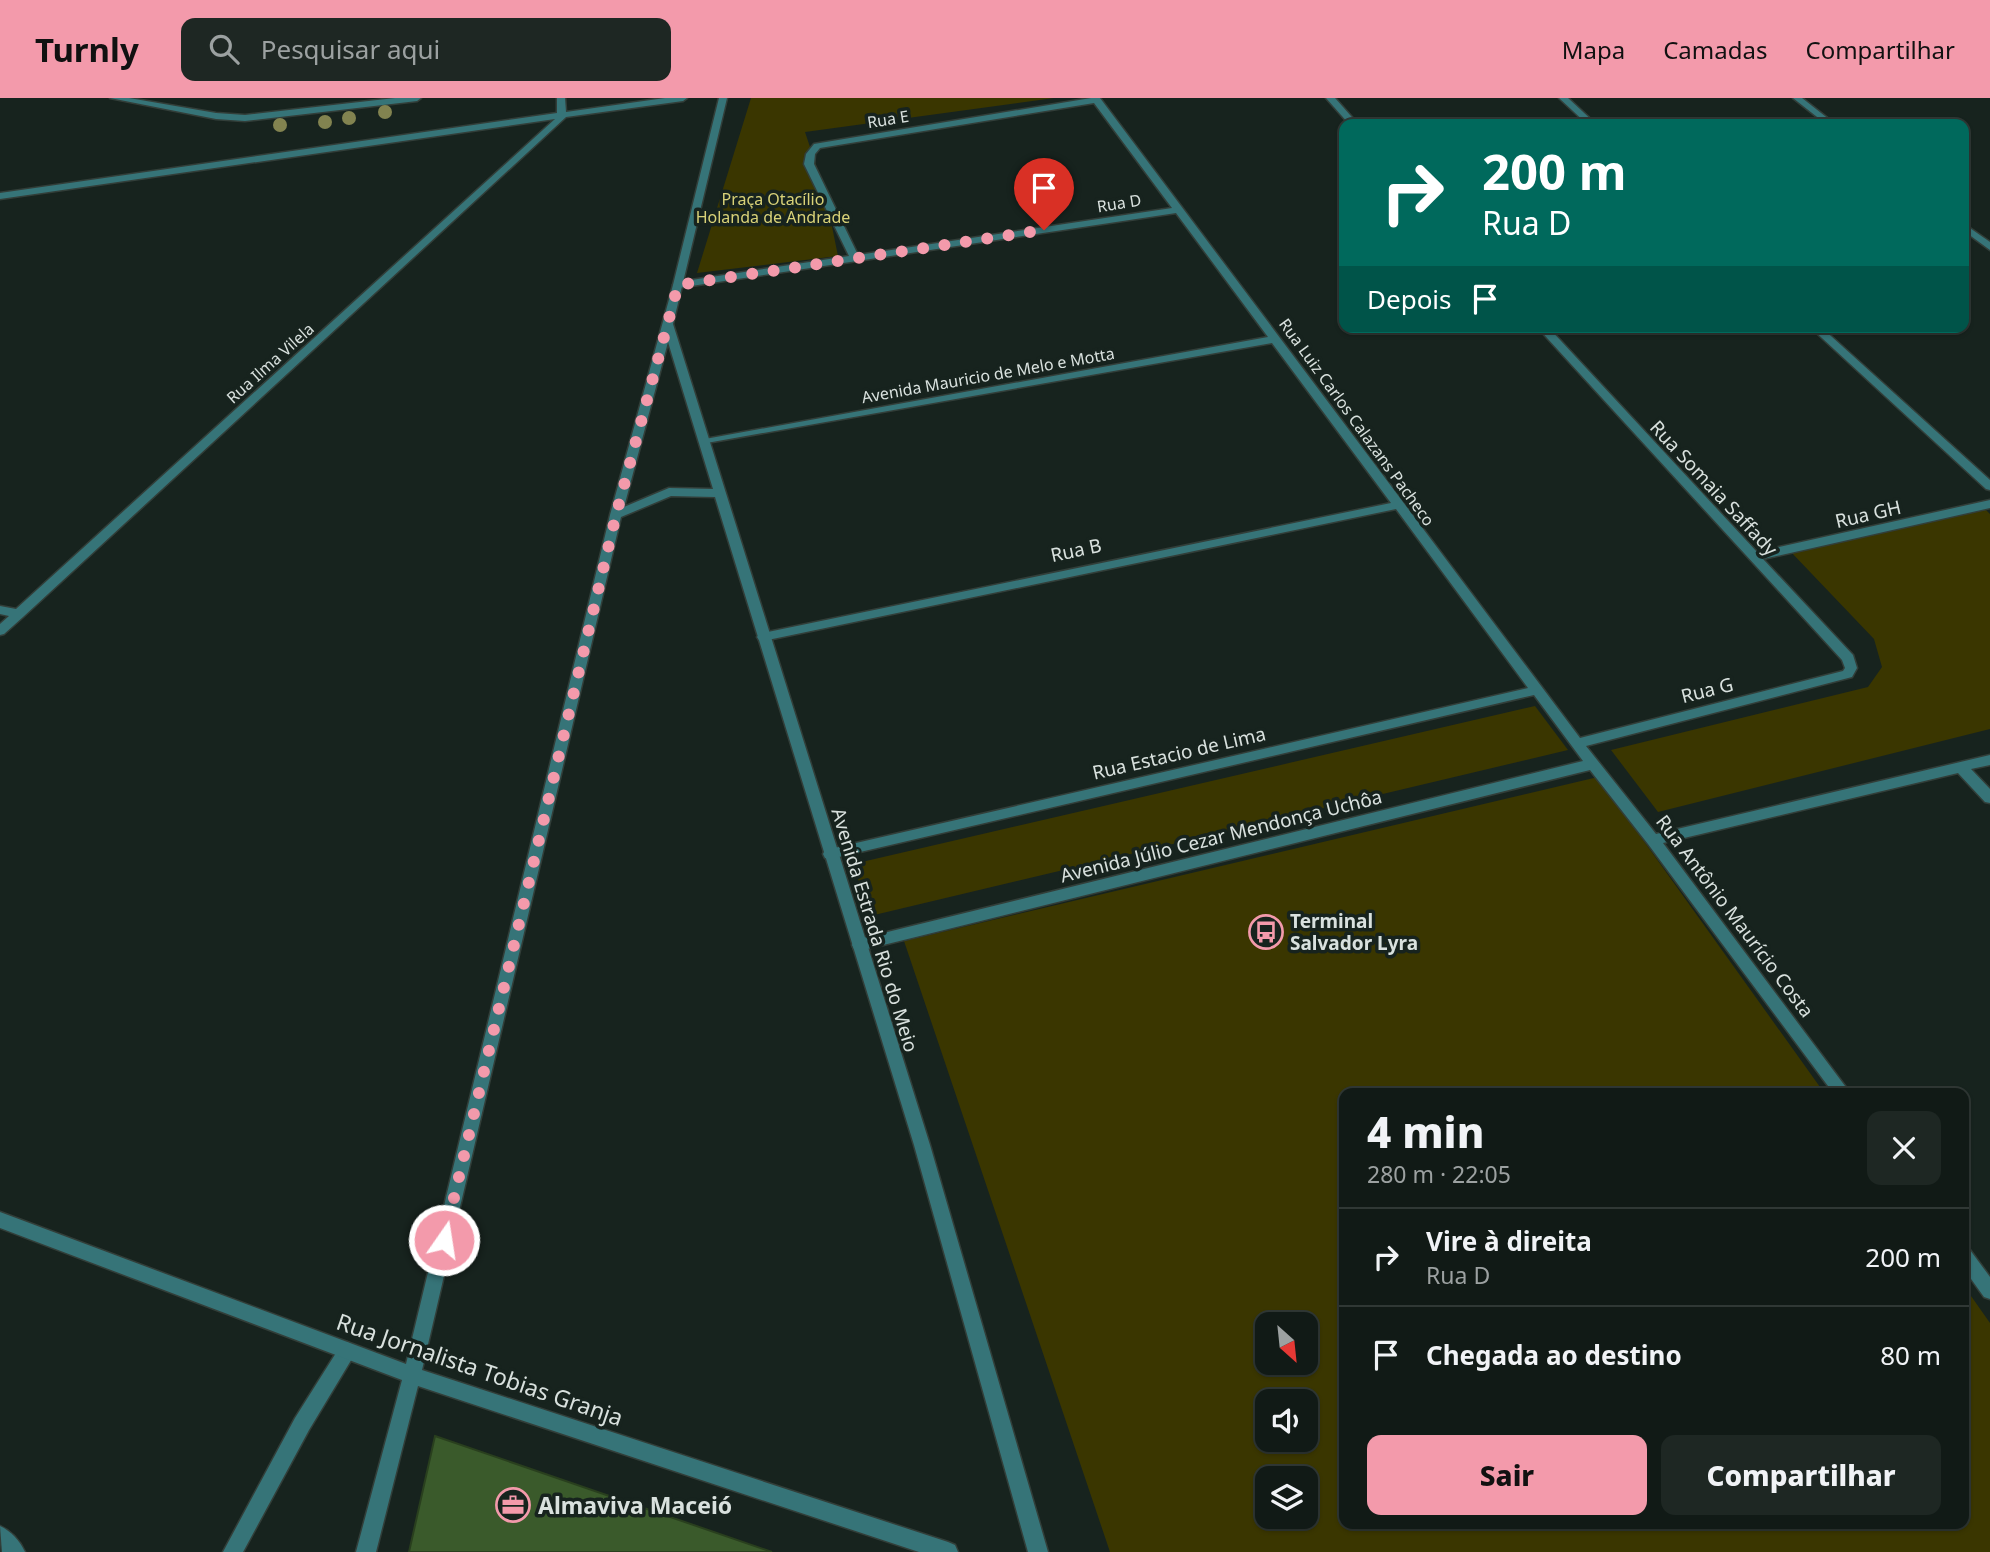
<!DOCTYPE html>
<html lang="pt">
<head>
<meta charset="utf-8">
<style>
  body { margin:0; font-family:"Noto Sans",sans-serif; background:#1e2723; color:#f1f3f6; height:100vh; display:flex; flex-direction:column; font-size:26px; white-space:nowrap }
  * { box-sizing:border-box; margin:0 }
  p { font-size:23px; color:#9ca1a1 }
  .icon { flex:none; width:38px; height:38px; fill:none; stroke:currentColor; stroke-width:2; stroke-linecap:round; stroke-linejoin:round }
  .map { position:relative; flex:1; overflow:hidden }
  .drawer { position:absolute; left:1339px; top:990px; width:630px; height:441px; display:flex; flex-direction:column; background:#111a16; border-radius:14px; box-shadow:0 2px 5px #0004,0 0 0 2px #303835 }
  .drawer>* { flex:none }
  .top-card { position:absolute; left:1339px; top:21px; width:630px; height:214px; border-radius:14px; box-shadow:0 2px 5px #0004,0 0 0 2px #303835; background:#00695c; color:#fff; overflow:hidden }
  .needle { width:46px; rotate:153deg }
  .fabs { position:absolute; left:1255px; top:1214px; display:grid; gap:14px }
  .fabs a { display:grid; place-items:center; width:63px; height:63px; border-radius:14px; background:#111a16; box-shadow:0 2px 5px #0004,0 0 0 2px #303835; font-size:35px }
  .pin { position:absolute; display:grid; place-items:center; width:60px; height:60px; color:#fff; margin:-72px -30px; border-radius:50% 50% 50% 0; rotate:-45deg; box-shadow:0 0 7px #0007 }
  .pin .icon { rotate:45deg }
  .me { position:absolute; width:77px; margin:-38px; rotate:13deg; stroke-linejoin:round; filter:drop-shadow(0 0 5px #0008) }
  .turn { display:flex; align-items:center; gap:24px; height:147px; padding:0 28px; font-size:32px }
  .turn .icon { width:91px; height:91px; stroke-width:2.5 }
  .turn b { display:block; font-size:49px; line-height:60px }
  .then { display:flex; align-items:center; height:66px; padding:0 28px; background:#0003; gap:14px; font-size:26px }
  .round { display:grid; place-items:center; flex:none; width:74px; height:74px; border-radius:14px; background:#1e2723 }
  .summary { display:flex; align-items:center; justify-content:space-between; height:119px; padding:0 28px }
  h1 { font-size:42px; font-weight:800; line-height:52px }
  .primary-button { display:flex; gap:14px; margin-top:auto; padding:14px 28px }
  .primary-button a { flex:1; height:80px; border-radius:14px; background:#f39aab; color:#111; font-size:28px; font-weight:800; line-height:80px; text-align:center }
  .primary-button a+a { background:#1e2723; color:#f1f3f6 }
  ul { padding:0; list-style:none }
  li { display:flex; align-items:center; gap:21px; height:98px; padding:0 28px; border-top:2px solid #303835 }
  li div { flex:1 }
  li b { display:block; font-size:26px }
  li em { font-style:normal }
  header { display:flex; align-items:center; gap:42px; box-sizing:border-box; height:98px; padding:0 35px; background:#f39aab; color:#111 }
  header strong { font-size:33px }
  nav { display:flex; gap:38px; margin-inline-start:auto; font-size:24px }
  .search { width:490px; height:63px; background:#1e2723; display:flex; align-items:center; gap:18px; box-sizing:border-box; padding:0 24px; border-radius:14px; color:#9ca1a1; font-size:26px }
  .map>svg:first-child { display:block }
  .green { fill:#3a3600; fill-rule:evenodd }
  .building { fill:#3a5a2b; stroke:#293f1e; stroke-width:2 }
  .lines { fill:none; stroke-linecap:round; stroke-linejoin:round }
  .service-casing { stroke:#323e39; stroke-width:3 }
  .minor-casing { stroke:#323e39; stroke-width:3 }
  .tertiary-casing { stroke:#323e39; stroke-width:3 }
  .service { fill:#367478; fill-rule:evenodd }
  .minor { fill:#367478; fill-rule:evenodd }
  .tertiary { fill:#367478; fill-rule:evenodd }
  .tree { fill:#828350 }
  .route { stroke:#f39aab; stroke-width:12; stroke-dasharray:0 21.6 }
  .labels { text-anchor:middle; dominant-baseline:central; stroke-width:7; stroke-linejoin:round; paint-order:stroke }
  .far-street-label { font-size:16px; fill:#d9e1de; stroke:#17231e }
  .far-park-label { font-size:16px; fill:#d9d278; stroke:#17231e }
  .street-label { font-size:19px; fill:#d9e1de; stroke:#17231e }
  .poi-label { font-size:19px; font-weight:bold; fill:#d9e1de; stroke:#17231e; text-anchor:start }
  .near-street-label { font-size:23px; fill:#d9e1de; stroke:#17231e }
  .near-poi-label { font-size:23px; font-weight:bold; fill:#d9e1de; stroke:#17231e; text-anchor:start }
</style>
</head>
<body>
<header>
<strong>Turnly</strong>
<div class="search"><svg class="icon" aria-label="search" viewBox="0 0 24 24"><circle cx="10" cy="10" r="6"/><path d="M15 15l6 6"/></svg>Pesquisar aqui</div>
<nav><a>Mapa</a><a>Camadas</a><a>Compartilhar</a></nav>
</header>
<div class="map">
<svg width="1990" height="1454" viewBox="0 0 1990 1454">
  <rect width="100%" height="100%" fill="#17231e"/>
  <g class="green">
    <polygon points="751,0 1054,0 805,34 825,94 838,158 697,175"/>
    <polygon points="1984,410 1990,416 1990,631 1658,714 1611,652 1868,589 1882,569 1874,541 1790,453"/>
    <polygon points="1535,608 1568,652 870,818 853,766"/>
    <path d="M 1598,679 L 1825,996 L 1344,996 L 1344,1426 L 1964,1426 L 1964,1188 L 1990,1225 L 1990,1454 L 1110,1454 L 904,843 ZM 1267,1227 L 1306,1227 L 1306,1265 L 1267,1265 ZM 1267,1304 L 1306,1304 L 1306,1342 L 1267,1342 ZM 1267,1381 L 1306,1381 L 1306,1419 L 1267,1419 Z"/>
  </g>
  <polygon class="building" points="435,1338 772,1454 409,1454"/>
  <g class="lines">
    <g class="service-casing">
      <g id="service">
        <polygon points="347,1244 353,1247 356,1253 353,1259 309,1332 243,1454 223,1454 295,1320 341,1247"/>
        <path d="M 0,1428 C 11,1433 20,1443 25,1454 L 2,1454 Z"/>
      </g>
    </g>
    <g class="minor-casing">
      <g id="minor">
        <polygon points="110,0 129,0 216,15 245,17 395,0 421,0 417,3 245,23 216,21"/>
        <polygon points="557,0 565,0 566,14 665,0 687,0 683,3 566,19 23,519 4,536 0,537 0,526 9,518 0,516 0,508 16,511 555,21 0,101 0,95 557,15"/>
        <path d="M 1091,0 L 1100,0 L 1580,640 L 1843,573 L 1845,570 L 1842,562 L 1537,229 L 1548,229 L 1757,454 L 1990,402 L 1990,410 L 1763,461 L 1853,557 L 1857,570 L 1852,579 L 1586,648 L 1656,736 L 1990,657 L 1990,667 L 1971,671 L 1990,691 L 1990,705 L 1985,704 L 1958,675 L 1663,745 L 1851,996 L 1834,996 L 1648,746 L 1590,672 L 859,853 L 854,851 L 852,847 L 854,843 L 859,841 L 1583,663 L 1534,597 L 830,761 L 825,760 L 823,756 L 825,752 L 830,751 L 1528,590 L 1396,411 L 763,543 L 759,542 L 757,539 L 759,536 L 763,535 L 1391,405 L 1272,245 L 701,346 L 699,344 L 705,341 L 1268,239 L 1176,115 L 678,190 L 673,187 L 678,184 L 849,158 L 804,66 L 806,56 L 814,46 ZM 1094,5 L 1172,110 L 858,157 L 814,66 L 815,56 L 820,50 Z"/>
        <polygon points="1326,0 1335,0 1358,26 1349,26"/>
        <polygon points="1559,0 1568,0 1596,26 1587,26"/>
        <polygon points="1793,0 1802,0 1835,26 1826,26"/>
        <polygon points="1964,126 1990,144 1990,152 1964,133"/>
        <polygon points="1810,229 1821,229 1990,382 1990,392 1986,391"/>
        <polygon points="1964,1150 1970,1152 1990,1179 1990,1201 1984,1199 1964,1171"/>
      </g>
    </g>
    <g class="tertiary-casing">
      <path id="tertiary" d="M 719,0 L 727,0 L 673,226 L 930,1047 L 1048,1454 L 1028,1454 L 914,1047 L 715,399 L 671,398 L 621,419 L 422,1272 L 948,1444 L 955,1447 L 958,1454 L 919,1454 L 418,1288 L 376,1454 L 356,1454 L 402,1282 L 0,1130 L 0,1114 L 406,1266 L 610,417 L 673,187 ZM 668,244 L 713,391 L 669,390 L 624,409 Z"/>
    </g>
    <use href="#service" class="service"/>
    <use href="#minor" class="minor"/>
    <use href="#tertiary" class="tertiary"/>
  </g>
  <g class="tree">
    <circle cx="385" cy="14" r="7"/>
    <circle cx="349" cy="20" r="7"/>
    <circle cx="325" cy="24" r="7"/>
    <circle cx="280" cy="27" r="7"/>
  </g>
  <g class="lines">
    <polyline class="route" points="444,1142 616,417 678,187 1044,132"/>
  </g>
  <defs>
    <g id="bus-ring" transform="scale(1.75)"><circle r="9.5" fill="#17231e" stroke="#f39aab" stroke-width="1.5"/><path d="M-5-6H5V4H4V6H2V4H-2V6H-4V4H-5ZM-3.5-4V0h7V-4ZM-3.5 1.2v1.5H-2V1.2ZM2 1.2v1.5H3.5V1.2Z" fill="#f39aab"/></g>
    <g id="office-ring" transform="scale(1.75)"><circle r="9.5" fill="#17231e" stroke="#f39aab" stroke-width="1.5"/><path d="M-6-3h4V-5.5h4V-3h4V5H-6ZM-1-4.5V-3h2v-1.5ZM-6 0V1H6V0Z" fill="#f39aab"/></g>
  </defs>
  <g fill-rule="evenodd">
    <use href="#bus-ring" x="1266" y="834"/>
    <use href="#office-ring" x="513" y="1407"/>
  </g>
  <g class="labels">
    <g class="far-street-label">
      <text transform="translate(888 21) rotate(-9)">Rua E</text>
      <text transform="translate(1119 105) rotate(-9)">Rua D</text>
      <text transform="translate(270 265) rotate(-42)">Rua Ilma Vilela</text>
      <text transform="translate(988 277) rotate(-10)">Avenida Mauricio de Melo e Motta</text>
      <text transform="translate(1357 324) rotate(54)">Rua Luiz Carlos Calazans Pacheco</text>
    </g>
    <g class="far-park-label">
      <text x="773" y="101">Praça Otacílio<tspan x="773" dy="18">Holanda de Andrade</tspan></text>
    </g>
    <g class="street-label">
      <text transform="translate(1714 390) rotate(47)">Rua Somaia Saffady</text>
      <text transform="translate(1868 416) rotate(-13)">Rua GH</text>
      <text transform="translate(1076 452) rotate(-12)">Rua B</text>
      <text transform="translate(1707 592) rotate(-14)">Rua G</text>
      <text transform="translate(1179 655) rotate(-13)">Rua Estacio de Lima</text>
      <text transform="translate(1221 738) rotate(-14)">Avenida Júlio Cezar Mendonça Uchôa</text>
      <text transform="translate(1735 818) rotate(53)">Rua Antônio Maurício Costa</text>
      <text transform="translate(875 832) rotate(73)">Avenida Estrada Rio do Meio</text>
    </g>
    <g class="poi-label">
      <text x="1290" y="823">Terminal<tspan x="1290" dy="22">Salvador Lyra</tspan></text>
    </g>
    <g class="near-street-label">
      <text transform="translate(480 1271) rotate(19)">Rua Jornalista Tobias Granja</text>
    </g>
    <g class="near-poi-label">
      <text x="538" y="1407">Almaviva Maceió</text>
    </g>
  </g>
</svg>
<div class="fabs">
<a><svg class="needle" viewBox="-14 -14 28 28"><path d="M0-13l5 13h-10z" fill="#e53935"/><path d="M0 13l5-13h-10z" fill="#9ca1a1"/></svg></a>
<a><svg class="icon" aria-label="sound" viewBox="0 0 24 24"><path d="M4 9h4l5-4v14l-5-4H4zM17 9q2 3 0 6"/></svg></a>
<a><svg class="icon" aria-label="layers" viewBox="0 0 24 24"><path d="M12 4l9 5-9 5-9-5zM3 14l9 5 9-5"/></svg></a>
</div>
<div class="pin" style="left:1044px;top:132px;background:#d93025"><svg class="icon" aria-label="arrive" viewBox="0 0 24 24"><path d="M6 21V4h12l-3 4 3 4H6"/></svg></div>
<svg class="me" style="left:444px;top:1142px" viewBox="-20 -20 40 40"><circle r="17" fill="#f39aab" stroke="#fff" stroke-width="3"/><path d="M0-11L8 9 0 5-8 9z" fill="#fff"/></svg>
<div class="top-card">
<div class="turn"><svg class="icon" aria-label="right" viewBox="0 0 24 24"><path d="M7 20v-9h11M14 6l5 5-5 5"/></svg><div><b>200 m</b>Rua D</div></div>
<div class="then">Depois<svg class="icon" aria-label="arrive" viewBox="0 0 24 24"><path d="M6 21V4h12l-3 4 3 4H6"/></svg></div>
</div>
<section class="drawer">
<div class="summary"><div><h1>4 min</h1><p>280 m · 22:05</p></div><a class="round"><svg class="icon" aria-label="close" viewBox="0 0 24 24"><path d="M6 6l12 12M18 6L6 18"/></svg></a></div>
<ul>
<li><svg class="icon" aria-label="right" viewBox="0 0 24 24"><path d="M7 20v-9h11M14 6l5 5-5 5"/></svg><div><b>Vire à direita</b><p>Rua D</p></div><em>200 m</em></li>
<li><svg class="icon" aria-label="arrive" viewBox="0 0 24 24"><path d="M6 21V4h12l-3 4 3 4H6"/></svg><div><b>Chegada ao destino</b></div><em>80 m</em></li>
</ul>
<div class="primary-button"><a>Sair</a><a>Compartilhar</a></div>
</section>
</div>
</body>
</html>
